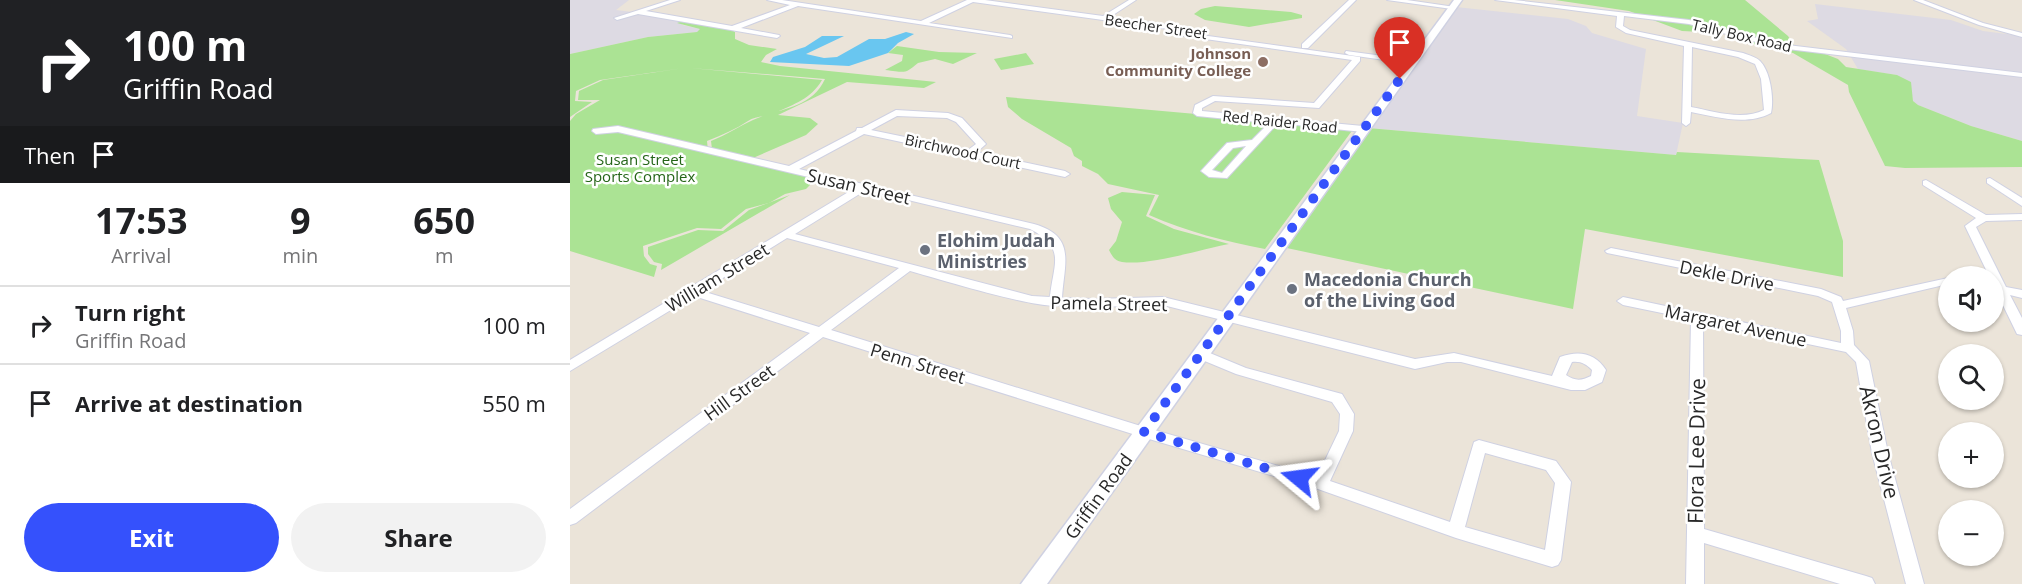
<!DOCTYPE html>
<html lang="en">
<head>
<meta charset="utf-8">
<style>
  body { margin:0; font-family:"Open Sans",sans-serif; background:#f2f2f2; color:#202124; height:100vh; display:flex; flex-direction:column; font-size:22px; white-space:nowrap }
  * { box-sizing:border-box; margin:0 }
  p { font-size:20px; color:#757577 }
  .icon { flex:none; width:33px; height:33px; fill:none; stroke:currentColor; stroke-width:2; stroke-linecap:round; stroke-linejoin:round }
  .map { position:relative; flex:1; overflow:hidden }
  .sheet { display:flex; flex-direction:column; background:#fff; width:570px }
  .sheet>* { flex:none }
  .banner { background:#202124; color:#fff; overflow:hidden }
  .buttons { position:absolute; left:1368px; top:266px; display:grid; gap:12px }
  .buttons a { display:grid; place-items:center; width:66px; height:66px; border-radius:50%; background:#fff; box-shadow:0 2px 4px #0004; font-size:30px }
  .pin { position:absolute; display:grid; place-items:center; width:51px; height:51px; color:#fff; margin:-62px -26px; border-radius:50% 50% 50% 0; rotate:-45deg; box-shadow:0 0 6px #0007 }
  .pin .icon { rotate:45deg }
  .me { position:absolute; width:66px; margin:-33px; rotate:286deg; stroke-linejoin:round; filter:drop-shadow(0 0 4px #0008) }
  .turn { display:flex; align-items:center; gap:21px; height:126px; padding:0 24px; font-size:27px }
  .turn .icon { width:78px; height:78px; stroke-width:2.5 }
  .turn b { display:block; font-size:42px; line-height:51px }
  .then { display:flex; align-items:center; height:57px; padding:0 24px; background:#0003; gap:12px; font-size:22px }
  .eta { display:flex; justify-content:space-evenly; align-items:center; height:102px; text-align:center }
  .eta b { font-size:36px; font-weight:700; line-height:42px }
  .primary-button { display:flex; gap:12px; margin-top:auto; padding:12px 24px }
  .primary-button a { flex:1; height:69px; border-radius:36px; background:#3551fc; color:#fff; font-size:24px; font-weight:700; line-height:69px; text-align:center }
  .primary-button a+a { background:#f2f2f2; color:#202124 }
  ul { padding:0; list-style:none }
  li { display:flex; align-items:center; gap:18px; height:78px; padding:0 24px; border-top:2px solid #e0e0e0 }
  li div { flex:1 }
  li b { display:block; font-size:22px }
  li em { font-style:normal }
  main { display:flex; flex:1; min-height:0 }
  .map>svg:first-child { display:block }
  .industrial { fill:#dddae3 }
  .green { fill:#abe394 }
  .water { fill:#69c6f0 }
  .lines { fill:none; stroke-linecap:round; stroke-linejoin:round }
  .street-casing { stroke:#cfd1e2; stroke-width:2 }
  .secondary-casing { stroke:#cfd1e2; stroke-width:3 }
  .street { fill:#fff; fill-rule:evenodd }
  .secondary { fill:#fff; fill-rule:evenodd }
  .route { stroke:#3551fc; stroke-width:10; stroke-dasharray:0 18 }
  .education-dot { fill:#8d6e63; stroke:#fff; stroke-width:2 }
  .worship-dot { fill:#6b7280; stroke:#fff; stroke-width:2 }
  .labels { text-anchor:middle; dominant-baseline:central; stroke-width:5; stroke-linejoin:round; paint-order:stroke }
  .far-street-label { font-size:15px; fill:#282828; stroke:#fff }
  .far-education-label { font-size:15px; font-weight:bold; fill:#785e54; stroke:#fff; text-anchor:end }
  .far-park-label { font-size:15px; fill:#256518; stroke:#fff }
  .street-label { font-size:18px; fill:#282828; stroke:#fff }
  .worship-label { font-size:18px; font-weight:bold; fill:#5b616d; stroke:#fff; text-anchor:start }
  .near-street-label { font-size:21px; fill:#282828; stroke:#fff }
</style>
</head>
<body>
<main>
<section class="sheet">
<div class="banner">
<div class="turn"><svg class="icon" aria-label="right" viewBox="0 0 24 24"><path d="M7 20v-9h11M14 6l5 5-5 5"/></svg><div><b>100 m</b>Griffin Road</div></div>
<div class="then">Then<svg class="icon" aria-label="arrive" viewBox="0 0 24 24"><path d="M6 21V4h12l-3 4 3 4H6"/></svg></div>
</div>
<div class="eta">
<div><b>17:53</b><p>Arrival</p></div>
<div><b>9</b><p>min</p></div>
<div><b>650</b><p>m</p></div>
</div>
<ul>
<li><svg class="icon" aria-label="right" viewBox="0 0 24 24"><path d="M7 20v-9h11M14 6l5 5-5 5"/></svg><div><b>Turn right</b><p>Griffin Road</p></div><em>100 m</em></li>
<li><svg class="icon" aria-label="arrive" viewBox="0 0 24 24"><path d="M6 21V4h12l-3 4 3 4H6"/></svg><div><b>Arrive at destination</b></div><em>550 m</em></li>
</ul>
<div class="primary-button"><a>Exit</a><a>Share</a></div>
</section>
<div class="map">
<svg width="1452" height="584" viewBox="0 0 1452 584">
  <rect width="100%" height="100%" fill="#ebe4d9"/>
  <g class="industrial">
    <polygon points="0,0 59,0 46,10 120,19 113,20 112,25 131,29 127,32 78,37 0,54"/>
    <polygon points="1245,4 1381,20 1413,31 1452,36 1452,141 1401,126 1348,105 1343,101 1341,89 1327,75 1288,69 1276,49 1237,21 1248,19"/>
    <polygon points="886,7 998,19 1016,26 1022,33 1076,49 1067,116 1113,123 1106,155 798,128"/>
  </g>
  <g class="green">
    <polygon points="985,0 1175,0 1218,36 1225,47 1255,54 1268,59 1276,67 1327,75 1341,82 1343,101 1348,105 1401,126 1452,141 1452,167 1335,168 1315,166 1279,92 1278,85 1223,53 1186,45 1153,33 1112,31 1059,11"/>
    <polygon points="645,6 721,12 732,15 732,18 679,27 635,20 624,14 631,9"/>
    <path d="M 120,19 L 160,29 L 165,32 L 165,39 L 179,45 L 207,49 L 196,55 L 191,62 L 210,66 L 366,82 L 354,88 L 277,82 L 208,115 L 240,118 L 248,124 L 236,135 L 183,158 L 142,149 L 141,141 C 157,135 169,126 183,120 C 210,108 241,109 255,79 L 120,68 L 252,80 C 241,99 224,104 205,113 C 197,117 185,116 178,121 C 166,129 152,135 137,141 L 138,151 L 240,175 L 240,185 L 236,189 L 215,194 L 199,203 L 176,209 L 151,229 L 127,228 L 73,246 L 74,256 L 80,264 L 87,266 L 84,277 L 0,251 L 0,121 L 6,114 L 30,100 L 8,100 L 9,91 L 33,80 L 114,68 L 30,80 L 6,91 L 5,101 L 22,102 L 0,117 L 0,54 L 78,37 L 127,32 L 130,29 L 107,23 Z"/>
    <path d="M 327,46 L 369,52 L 407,53 L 383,64 L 365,59 L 348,63 C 334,75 335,72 315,70 L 332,61 L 333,55 L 318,53 Z"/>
    <polygon points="456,53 464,64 431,70 424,59"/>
    <path d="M 436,97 L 784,128 L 695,249 C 655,241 617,232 579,215 L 589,195 L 538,184 L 528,174 L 512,166 L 512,161 L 504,156 L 501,148 L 452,119 L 438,107 Z"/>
    <polygon points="798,128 1106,155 1107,152 1249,160 1273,241 1273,277 1015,229 1003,309 712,247"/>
    <path d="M 552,192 L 585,195 L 576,216 L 604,229 L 659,244 C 632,249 579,266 552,262 C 545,261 542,256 539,250 L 546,241 L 552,222 L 541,209 L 538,198 Z"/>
    <polygon points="220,195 91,270 92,264 84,262 78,254 78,247 128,230 153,231 179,210"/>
  </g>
  <polygon class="water" points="336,32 344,34 328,43 318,53 279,66 200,62 203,57 235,47 252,36 274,36 236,54 254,58 267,57 299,39 315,39"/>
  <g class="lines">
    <g class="street-casing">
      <g id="street">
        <polygon points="100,0 110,0 76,11 162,26 220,5 197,0 212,0 351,21 397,0 415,0 533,16 559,0 566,0 540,17 620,28 623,30 620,32 403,2 359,23 440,35 442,36 442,38 228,6 171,28 209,35 210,36 207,38 68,14 47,20 44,18"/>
        <polygon points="779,0 786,0 738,48 732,48 732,44"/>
        <polygon points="817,0 837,0 885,7 882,9"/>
        <path d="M 925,0 L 944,0 L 1119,20 L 1209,44 L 1452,73 L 1452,77 L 1209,48 L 1119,24 L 1054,16 L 1053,26 L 1060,30 L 1173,53 C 1178,55 1186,57 1190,61 C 1201,72 1204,100 1201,113 C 1177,126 1146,117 1121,112 L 1120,123 L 1116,126 L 1112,123 L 1114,46 L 1056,33 L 1046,27 L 1047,16 ZM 1122,47 L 1168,57 L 1185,64 L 1191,79 L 1194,110 C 1173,121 1142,111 1121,107 Z"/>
        <polygon points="1344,0 1353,0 1413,23 1452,33 1452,37 1409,25"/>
        <path d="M 609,32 L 790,57 L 790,61 L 749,108 L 645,101 L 632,108 L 632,111 L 793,126 L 797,129 L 793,132 L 708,123 L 657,178 L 639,177 L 631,171 L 657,143 L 682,140 L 699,123 L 627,116 L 623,113 L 625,105 L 643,96 L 744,103 L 782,60 L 607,35 L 607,33 ZM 676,146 L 652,173 L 642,170 L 663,148 Z"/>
        <polygon points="776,51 843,60 847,62 843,64 779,55 775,53"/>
        <path d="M 326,110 L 378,113 L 392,118 L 416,144 L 407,152 L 495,171 L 500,174 L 495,177 L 294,134 L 229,169 L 464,224 C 507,236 494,264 492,298 L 524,299 L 593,297 L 845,359 L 884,353 L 982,376 L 990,357 C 1009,350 1025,353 1036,370 L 1032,382 L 1015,390 L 1001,390 L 891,362 L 877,362 L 845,369 L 593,305 L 524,307 L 490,305 C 473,311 365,278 340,271 L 261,330 L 574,427 L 747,477 L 769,431 L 770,414 L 762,402 L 666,374 L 625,357 L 623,354 L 625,351 L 635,351 L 676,368 L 772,394 L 784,414 L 783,431 L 760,481 L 880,522 L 904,442 L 909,440 L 986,461 L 1001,482 L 991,560 L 988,565 L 982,567 L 886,538 L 748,489 L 569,436 L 253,337 L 6,523 L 0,525 L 0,509 L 240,333 L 124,296 L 0,371 L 0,360 L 285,188 L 48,132 L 26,134 L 22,131 L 23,129 L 48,126 L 219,166 L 286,131 L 287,128 L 292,128 ZM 327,116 L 377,118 L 386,122 L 406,144 L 398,150 L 301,130 ZM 296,190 L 460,229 C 497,248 483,264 480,297 L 462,296 L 225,234 ZM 217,238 L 329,268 L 249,327 L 132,291 ZM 1002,362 C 1011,361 1016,364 1022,370 L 1021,376 C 1011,381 1005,381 996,375 ZM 915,453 L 976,470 L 985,483 L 975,550 L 895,527 Z"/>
        <polygon points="1420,178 1452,198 1452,206 1417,183 1417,179"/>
        <polygon points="1356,180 1416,215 1452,214 1452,220 1416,221 1406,227 1436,287 1452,290 1452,298 1440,295 1452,318 1452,335 1447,334 1427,293 1424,292 1424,276 1419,276 1395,226 1406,218 1353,185 1353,181"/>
        <polygon points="1041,248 1251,289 1271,297 1273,301 1378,278 1378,284 1276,308 1283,331 1284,345 1299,361 1318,453 1354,584 1336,584 1302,453 1286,362 1276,352 1133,322 1134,529 1296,576 1302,578 1305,584 1270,584 1134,543 1134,584 1116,584 1121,319 1053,305 1047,301 1053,297 1271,343 1271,331 1262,302 1248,296 1037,253 1035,251"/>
      </g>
    </g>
    <g class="secondary-casing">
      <polygon id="secondary" points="884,0 892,0 477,584 451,584"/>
    </g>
    <use href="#street" class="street"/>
    <use href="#secondary" class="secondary"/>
  </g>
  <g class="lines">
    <polyline class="route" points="729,478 574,432 830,79"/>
  </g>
  <circle class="education-dot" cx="693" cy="62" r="6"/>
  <g class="worship-dot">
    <circle cx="355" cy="250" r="6"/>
    <circle cx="722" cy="289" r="6"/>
  </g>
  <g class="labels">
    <g class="far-street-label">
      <text transform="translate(586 26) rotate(8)">Beecher Street</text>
      <text transform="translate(1172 35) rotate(13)">Tally Box Road</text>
      <text transform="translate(710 121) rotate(6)">Red Raider Road</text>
      <text transform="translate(393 151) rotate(12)">Birchwood Court</text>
    </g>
    <g class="far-education-label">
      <text x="681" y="53">Johnson<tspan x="681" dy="17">Community College</tspan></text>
    </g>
    <g class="far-park-label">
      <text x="70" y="159">Susan Street<tspan x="70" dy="17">Sports Complex</tspan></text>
    </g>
    <g class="street-label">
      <text transform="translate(289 186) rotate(13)">Susan Street</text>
      <text transform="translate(1157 275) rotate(11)">Dekle Drive</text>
      <text transform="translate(147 277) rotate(-31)">William Street</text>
      <text transform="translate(539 303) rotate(1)">Pamela Street</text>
      <text transform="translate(1166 325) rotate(12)">Margaret Avenue</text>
      <text transform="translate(348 363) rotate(17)">Penn Street</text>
      <text transform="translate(169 392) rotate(-36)">Hill Street</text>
      <text transform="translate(528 496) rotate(-54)">Griffin Road</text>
    </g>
    <g class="worship-label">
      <text x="367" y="240">Elohim Judah<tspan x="367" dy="21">Ministries</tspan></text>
      <text x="734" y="279">Macedonia Church<tspan x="734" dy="21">of the Living God</tspan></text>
    </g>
    <g class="near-street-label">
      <text transform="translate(1310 442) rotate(77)">Akron Drive</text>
      <text transform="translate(1126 451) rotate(-89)">Flora Lee Drive</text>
    </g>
  </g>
</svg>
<div class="buttons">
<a><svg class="icon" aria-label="sound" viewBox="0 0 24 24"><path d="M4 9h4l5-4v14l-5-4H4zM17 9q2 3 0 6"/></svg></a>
<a><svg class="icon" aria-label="search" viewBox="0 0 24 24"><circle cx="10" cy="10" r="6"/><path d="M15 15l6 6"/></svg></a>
<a>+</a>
<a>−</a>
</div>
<div class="pin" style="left:830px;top:79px;background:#d93025"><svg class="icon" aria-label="arrive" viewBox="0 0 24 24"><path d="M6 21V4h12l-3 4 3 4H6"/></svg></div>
<svg class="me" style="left:729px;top:478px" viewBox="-20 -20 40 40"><path d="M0-17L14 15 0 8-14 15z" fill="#3551fc" stroke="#fff" stroke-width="4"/></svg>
</div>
</main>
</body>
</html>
